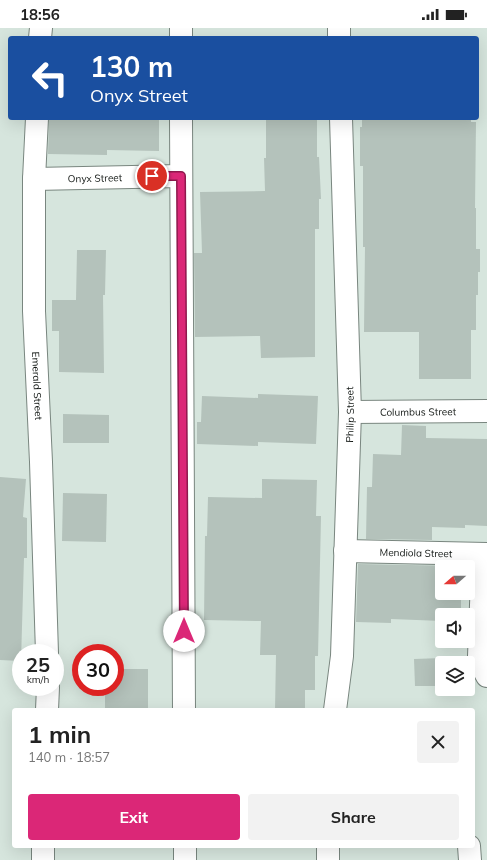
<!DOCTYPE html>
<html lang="en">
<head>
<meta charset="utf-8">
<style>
  body { margin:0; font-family:Mulish,sans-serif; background:#f2f2f2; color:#222; height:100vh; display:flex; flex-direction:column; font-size:15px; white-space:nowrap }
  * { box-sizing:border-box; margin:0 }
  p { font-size:13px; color:#767676 }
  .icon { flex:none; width:22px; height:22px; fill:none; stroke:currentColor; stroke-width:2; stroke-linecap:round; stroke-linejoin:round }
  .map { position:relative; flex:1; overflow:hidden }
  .side { position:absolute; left:12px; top:680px; width:463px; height:140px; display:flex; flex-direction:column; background:#fff; border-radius:4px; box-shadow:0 4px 16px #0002 }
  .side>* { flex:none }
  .top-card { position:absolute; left:8px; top:8px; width:471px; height:84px; border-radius:4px; box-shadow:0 4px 16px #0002; background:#1a4fa0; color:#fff; overflow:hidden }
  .needle { width:26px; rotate:250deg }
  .controls { position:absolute; left:435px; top:532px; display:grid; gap:8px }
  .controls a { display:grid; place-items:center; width:40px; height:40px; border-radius:4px; background:#fff; box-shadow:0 4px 16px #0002; font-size:20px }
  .speed { position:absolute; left:12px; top:616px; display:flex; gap:8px; font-size:20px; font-weight:700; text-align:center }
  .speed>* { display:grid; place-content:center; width:52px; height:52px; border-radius:50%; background:#fff; box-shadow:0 4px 16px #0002; line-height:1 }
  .speed small { font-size:10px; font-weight:400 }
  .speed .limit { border:6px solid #d22; background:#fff; color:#111 }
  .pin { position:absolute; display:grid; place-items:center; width:34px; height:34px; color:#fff; margin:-17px; border:2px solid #fff; border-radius:50%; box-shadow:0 1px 4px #0007 }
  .me { position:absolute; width:44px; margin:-22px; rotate:0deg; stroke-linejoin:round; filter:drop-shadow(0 0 3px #0008) }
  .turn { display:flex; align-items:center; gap:14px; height:84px; padding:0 16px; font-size:18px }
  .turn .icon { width:52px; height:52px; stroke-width:2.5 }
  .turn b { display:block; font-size:28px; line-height:34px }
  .round { display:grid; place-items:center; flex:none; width:42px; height:42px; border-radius:4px; background:#f2f2f2 }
  .overview { display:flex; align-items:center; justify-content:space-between; height:68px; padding:0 16px }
  h1 { font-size:24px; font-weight:700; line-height:30px }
  .cta { display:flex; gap:8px; margin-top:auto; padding:8px 16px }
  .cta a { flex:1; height:46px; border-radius:4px; background:#db2777; color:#fff; font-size:16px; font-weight:700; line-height:46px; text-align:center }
  .cta a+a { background:#f2f2f2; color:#222 }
  .status { display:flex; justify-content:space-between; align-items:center; height:28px; padding:0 20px; background:#fff; direction:ltr }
  .status svg { height:11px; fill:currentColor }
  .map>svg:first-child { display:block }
  .building { fill:#b4c2bb }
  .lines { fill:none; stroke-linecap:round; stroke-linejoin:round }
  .minor-casing { stroke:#79867f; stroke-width:24 }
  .minor { stroke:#fff; stroke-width:22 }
  .route-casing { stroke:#8e194d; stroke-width:10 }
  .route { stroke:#db2777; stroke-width:7 }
  .labels { text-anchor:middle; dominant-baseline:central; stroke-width:3.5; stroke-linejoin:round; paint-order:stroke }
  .street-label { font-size:10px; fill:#101512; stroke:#e3f2ea }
</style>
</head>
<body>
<div class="status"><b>18:56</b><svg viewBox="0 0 49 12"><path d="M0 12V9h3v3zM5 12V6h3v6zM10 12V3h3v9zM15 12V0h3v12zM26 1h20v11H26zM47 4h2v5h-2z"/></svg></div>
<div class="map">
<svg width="487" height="832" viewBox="0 0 487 832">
  <rect width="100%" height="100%" fill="#d6e5dd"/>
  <g class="building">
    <polygon points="49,90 159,90 159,123 107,122 107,127 48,126"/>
    <polygon points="266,90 317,90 317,129 319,129 321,171 319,171 319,201 315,201 315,329 261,330 260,308 195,309 194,225 202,225 200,164 265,163 264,130 266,130"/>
    <polygon points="362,90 471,90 471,94 476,94 475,180 476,180 476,221 480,221 480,244 478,244 478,267 476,267 476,302 471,302 471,351 419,351 419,304 364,304 365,219 363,219 363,138 360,138 360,99 362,99"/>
    <polygon points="77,222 106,222 105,267 103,267 104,345 59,344 59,303 52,303 52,272 76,272"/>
    <polygon points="258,366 318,368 316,416 258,414 258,418 197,416 197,394 201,394 202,368 258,370"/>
    <polygon points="63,386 109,387 109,415 63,415"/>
    <polygon points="402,397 426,398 426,410 487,411 487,498 465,497 465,500 432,499 432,512 366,511 367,459 372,459 373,426 401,427"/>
    <polygon points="0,449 26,451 23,489 27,490 27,530 24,530 21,633 0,632"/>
    <polygon points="262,451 317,452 316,488 321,488 318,628 315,628 315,662 305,662 305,682 275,682 276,627 260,627 261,593 204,592 205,508 207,508 208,469 262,470"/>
    <polygon points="63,465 107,466 106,514 62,513"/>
    <polygon points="358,536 462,538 462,539 442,539 442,565 461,565 461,587 442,587 442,593 391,591 391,595 356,594"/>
    <polygon points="442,630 442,658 415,658 414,631"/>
    <polygon points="115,641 148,641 148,682 105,682 105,659 115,659"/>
  </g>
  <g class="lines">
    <g class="minor-casing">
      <g id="minor">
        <polyline points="181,0 181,10"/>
        <polyline points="339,0 339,10"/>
        <polyline points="40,10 41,0"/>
        <path id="s1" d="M 37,90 L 34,151 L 34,283 L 41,434 L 47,625"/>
        <polyline points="181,90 184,682"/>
        <path id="s2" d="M 34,151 L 181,148"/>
        <path id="s3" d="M 350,384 L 487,383"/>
        <path id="s4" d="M 345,523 L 487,526"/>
        <polyline points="483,526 479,628 480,635 487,648"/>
        <polyline points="47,682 48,659"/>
        <path id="s5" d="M 335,682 L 342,628 L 350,384 L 341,90"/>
        <polyline points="185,818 185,832"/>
        <polyline points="328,818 328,832"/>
        <polyline points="469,818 470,832"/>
        <polyline points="43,832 43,818"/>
      </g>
    </g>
    <use href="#minor" class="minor"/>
  </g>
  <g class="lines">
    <g class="route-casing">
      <polyline id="route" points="152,148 181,148 184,603"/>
    </g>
    <use href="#route" class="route"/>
  </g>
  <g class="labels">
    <g class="street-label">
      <text stroke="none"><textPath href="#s2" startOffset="61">Onyx Street</textPath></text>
      <text stroke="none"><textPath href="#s1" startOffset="268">Emerald Street</textPath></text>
      <text stroke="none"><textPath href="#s3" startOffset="68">Columbus Street</textPath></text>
      <text stroke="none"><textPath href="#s5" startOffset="296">Philip Street</textPath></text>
      <text stroke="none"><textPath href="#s4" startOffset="71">Mendiola Street</textPath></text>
    </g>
  </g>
</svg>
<div class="controls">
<a><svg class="needle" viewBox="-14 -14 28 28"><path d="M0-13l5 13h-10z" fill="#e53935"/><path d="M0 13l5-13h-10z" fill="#767676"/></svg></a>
<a><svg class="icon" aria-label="sound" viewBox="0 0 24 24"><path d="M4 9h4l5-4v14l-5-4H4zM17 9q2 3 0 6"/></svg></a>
<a><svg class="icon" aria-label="layers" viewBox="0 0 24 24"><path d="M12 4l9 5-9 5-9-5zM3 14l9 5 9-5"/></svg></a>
</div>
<div class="speed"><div>25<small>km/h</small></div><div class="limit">30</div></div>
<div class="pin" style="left:152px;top:148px;background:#d93025"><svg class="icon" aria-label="arrive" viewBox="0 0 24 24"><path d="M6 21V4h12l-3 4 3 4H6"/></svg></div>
<svg class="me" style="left:184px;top:603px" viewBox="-20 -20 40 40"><circle r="19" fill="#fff"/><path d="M0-13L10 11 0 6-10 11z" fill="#db2777"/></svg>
<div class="top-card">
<div class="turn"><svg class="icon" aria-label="left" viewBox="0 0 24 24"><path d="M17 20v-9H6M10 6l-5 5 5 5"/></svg><div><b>130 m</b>Onyx Street</div></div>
</div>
<section class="side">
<div class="overview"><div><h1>1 min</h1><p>140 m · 18:57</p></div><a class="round"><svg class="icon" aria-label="close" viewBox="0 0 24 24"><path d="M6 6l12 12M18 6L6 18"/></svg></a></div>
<div class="cta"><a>Exit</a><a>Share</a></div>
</section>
</div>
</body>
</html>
